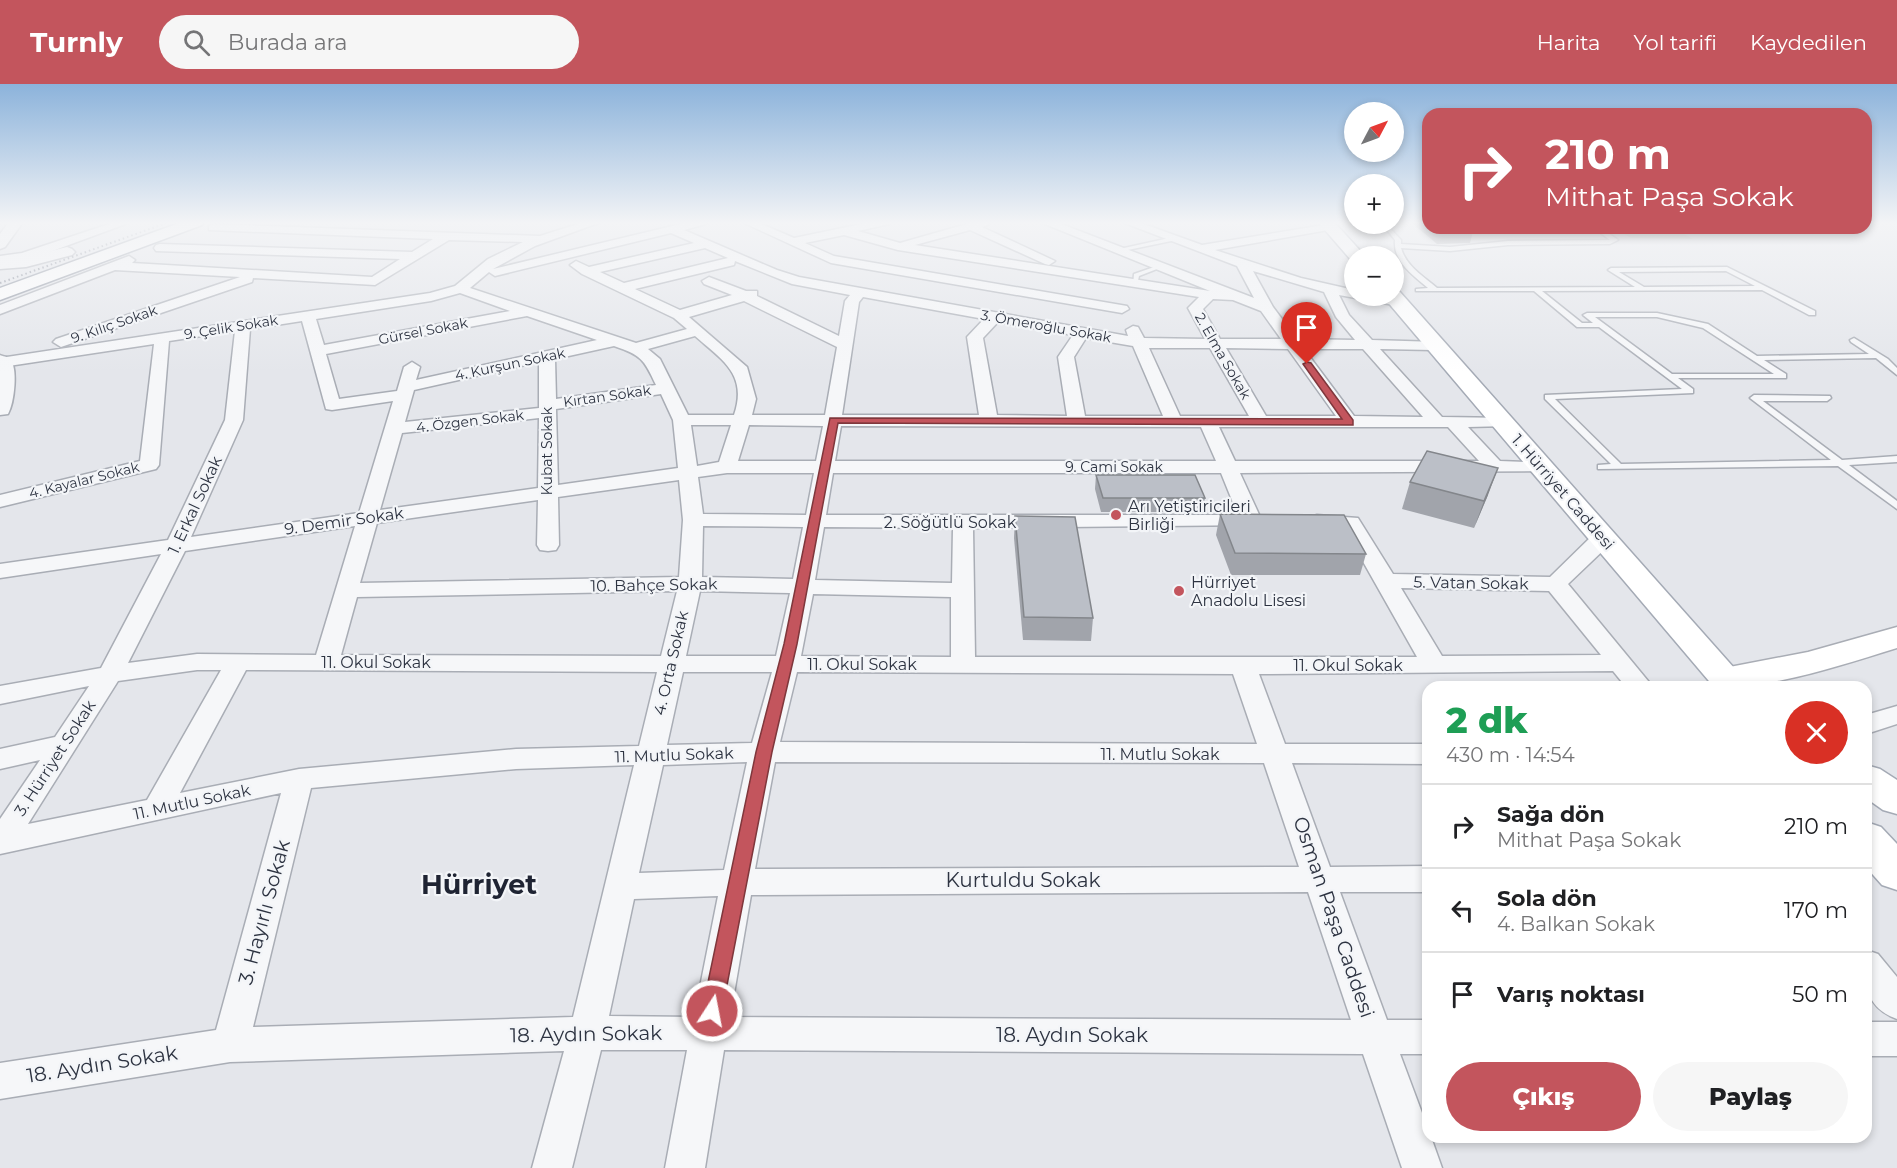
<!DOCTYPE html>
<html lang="tr">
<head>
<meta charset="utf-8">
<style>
  body { margin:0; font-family:Montserrat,sans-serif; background:#f6f6f6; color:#202124; height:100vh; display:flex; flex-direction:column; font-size:22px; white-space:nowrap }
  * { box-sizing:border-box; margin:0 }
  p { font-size:20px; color:#757577 }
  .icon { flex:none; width:33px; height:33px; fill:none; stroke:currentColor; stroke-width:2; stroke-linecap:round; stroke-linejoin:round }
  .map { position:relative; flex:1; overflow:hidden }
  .panel { position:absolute; left:1422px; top:597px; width:450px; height:462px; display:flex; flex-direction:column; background:#fff; border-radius:18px; box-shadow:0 3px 9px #0003 }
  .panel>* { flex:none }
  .guide { position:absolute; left:1422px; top:24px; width:450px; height:126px; border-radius:18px; box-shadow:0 3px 9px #0003; background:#c3555d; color:#fff; overflow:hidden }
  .needle { width:39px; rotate:49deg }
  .controls { position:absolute; left:1344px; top:18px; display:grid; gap:12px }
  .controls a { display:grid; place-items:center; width:60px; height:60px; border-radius:50%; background:#fff; box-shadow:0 3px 9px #0003; font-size:30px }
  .pin { position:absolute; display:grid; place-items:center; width:51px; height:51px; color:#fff; margin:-62px -26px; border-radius:50% 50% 50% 0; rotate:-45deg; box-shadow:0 0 6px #0007 }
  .pin .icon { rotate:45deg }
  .me { position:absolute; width:66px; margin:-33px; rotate:11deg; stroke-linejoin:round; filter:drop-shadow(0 0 4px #0008) }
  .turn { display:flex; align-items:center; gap:21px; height:126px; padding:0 24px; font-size:27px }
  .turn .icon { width:78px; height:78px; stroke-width:2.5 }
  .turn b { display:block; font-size:42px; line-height:51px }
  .round { display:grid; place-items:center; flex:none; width:63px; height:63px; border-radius:32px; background:#f6f6f6 }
  .overview { display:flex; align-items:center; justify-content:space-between; height:102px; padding:0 24px }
  h1 { font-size:36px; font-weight:800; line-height:45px; color:#1e9e55 }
  .cta { display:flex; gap:12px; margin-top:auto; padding:12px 24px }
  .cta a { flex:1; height:69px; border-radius:36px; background:#c3555d; color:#fff; font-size:24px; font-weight:800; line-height:69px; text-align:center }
  .cta a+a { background:#f6f6f6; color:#202124 }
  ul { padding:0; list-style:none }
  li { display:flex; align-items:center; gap:18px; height:84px; padding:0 24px; border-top:2px solid #e0e0e0 }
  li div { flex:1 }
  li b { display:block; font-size:22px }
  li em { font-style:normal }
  header { display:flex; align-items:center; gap:36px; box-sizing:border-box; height:84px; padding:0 30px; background:#c3555d; color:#fff }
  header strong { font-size:28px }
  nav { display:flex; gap:33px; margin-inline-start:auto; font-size:21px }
  .search { width:420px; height:54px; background:#f6f6f6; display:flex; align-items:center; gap:15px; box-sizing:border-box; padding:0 21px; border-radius:33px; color:#757577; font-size:22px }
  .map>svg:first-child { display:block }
  .green { fill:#c8d4c6 }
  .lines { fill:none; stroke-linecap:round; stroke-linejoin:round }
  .service-casing { stroke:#a9adb5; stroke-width:3 }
  .minor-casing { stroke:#a9adb5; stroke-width:3 }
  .tertiary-casing { stroke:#a9adb5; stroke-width:3 }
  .secondary-casing { stroke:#a9adb5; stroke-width:3 }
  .primary-casing { stroke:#a4aab5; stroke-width:3 }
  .trunk-casing { stroke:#8c93a0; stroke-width:3 }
  .service { fill:#f6f7f9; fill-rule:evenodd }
  .minor { fill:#f6f7f9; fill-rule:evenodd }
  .tertiary { fill:#f6f7f9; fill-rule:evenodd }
  .secondary { fill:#fff; fill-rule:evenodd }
  .primary { fill:#fff; fill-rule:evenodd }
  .trunk { fill:#fff; fill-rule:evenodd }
  .rail { stroke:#7f8593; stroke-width:2; stroke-dasharray:1.5 3; stroke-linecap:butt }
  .wall { fill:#a1a4ab }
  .shaded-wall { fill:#83868b }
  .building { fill:#bbbfc7; stroke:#83868b; stroke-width:1.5 }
  .route { fill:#c3555d; stroke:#7f373c; stroke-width:1.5 }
  .poi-dot { fill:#c3555d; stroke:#f3f5f8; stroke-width:2 }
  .labels { text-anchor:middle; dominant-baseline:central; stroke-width:4.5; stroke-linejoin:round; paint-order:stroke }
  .far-street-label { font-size:14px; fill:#2d3341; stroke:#f3f5f8 }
  .street-label { font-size:16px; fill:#2d3341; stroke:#f3f5f8 }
  .poi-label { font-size:16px; fill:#2d3341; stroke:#f3f5f8; text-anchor:start }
  .near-street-label { font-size:20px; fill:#2d3341; stroke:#f3f5f8 }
  .near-district-label { font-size:27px; font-weight:bold; fill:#1f2433; stroke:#f3f5f8 }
</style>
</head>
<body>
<header>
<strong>Turnly</strong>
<div class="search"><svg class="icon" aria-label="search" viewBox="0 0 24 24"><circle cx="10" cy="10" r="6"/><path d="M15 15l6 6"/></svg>Burada ara</div>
<nav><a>Harita</a><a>Yol tarifi</a><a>Kaydedilen</a></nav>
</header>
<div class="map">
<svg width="1897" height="1084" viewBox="0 0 1897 1084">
  <rect width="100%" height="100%" fill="#e4e6eb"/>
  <polygon class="green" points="1613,144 1673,144 1693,155 1631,154"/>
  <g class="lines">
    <g class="service-casing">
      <g id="service">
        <path d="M 1384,142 L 1388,142 L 1401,156 L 1401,160 L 1450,163 L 1508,157 L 1610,156 L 1594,144 L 1601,144 L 1618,156 L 1610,160 L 1508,161 L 1450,167 L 1401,164 C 1406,182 1423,192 1437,204 L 1635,203 L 1608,186 L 1611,184 L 1727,183 L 1815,227 L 1815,231 L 1809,231 L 1762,206 L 1542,207 L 1582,239 L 1593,239 L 1583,231 L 1587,229 L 1657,229 L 1708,240 L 1757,272 L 1869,270 L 1851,258 L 1850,256 L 1854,254 L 1888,275 L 1897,284 L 1897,291 L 1876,274 L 1764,276 L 1786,290 L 1786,294 L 1678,294 L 1693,305 L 1693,309 L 1555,315 L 1621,380 L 1831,376 L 1750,314 L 1754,311 L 1830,312 L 1831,314 L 1827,317 L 1763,317 L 1842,376 L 1897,372 L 1897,378 L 1849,381 L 1897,417 L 1897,425 L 1838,382 L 1598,385 L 1598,381 L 1611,380 L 1545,315 L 1545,311 L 1682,305 L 1599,243 L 1577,243 L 1534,207 L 1416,207 L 1416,205 L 1428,204 C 1413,191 1393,178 1395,156 ZM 1726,187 L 1755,202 L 1644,203 L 1619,188 ZM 1595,233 L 1657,233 L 1703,244 L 1774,290 L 1672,290 Z"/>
        <polygon points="1174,153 1176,156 1118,168 1115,166"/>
        <polygon points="1157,182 1162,183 1139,192 1137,201 1133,201 1134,190"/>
      </g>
    </g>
    <g class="minor-casing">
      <g id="minor">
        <polygon points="115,138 131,138 28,176 0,180 0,172 22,169"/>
        <path d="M 584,138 L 601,138 L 535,162 L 493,185 L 689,138 L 708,138 L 706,140 L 684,146 L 777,186 L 799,193 L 1128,252 L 1126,246 L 1133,242 L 1138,243 L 1144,254 L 1205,255 L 1188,224 L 1199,213 L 898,166 L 844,151 L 805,159 L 834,172 L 1127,222 L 1129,225 L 1122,229 L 831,179 L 742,138 L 757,138 L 794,154 L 871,138 L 891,138 L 889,140 L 858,147 L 900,159 L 970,139 L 989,138 L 988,141 L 982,143 L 1055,177 L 1049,181 L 1045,180 L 970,146 L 915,161 L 1210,207 L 1040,138 L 1056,138 L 1254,214 L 1237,182 L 1122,138 L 1138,138 L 1202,161 L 1330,140 L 1336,143 L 1334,145 L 1215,166 L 1301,194 L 1354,206 L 1354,212 L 1385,212 L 1404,215 L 1406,218 L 1404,221 L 1399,222 L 1339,211 L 1349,231 L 1372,256 L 1438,258 L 1441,261 L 1433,266 L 1380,265 L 1442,333 L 1508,334 L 1511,338 L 1508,342 L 1468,343 L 1500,377 L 1548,379 L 1551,383 L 1548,387 L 1240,389 L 1262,437 L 1259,441 L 973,444 L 975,573 L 1417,573 L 1344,444 L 1310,441 L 1307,437 L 1310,433 L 1317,431 L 1358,434 L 1393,490 L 1550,493 L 1595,449 L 1603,448 L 1611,449 L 1614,454 L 1611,459 L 1568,500 L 1653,603 L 1626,603 L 1613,587 L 1259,590 L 1285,660 L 1428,660 L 1428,680 L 1292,679 L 1330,783 L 1428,782 L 1428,808 L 1340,808 L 1387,936 L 1428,936 L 1428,970 L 1400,970 L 1428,1045 L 1428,1053 L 1431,1053 L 1442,1084 L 1402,1084 L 1363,970 L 724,966 L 705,1084 L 665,1084 L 687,966 L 601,966 L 572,1084 L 532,1084 L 564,967 L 230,978 L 0,1015 L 0,979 L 216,946 L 281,709 L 0,770 L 0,735 L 40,676 L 0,685 L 0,665 L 55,653 L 89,602 L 0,620 L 0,602 L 101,584 L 161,470 L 0,494 L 0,480 L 168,456 L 225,336 L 235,247 L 169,257 L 159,381 L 156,385 L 0,423 L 0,411 L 140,377 L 154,260 L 2,283 L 0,282 L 0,274 L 430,209 L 455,202 L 488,175 L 523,158 L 449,156 L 375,201 L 253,194 L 252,198 L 61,263 L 53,258 L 56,255 L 240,193 L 115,186 L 0,230 L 0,221 L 129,172 L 135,176 L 132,179 L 372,193 L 400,175 L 156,167 L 154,164 L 156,161 L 160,160 L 412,168 L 433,155 L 209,146 L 209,142 L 213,140 L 540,152 ZM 671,149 L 694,159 L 589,183 L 576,177 L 570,181 L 582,190 L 674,234 L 687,245 L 636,259 L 470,204 L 489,188 L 495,192 ZM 705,164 L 728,174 L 624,199 L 600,188 ZM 735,177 L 792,200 L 850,211 L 845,217 L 839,252 L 757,212 L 757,207 L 746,207 L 709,193 L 702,197 L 704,200 L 732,211 L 680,226 L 635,205 L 734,181 ZM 1253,187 L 1324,208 L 1336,233 L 1355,256 L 1297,255 L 1273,223 ZM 460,209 L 510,227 L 324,261 L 316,235 L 431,217 ZM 863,213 L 984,235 L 967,253 L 979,331 L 842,331 L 859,218 ZM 1213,215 L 1233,216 L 1261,227 L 1281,255 L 1220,255 L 1203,225 ZM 744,217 L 837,263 L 825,331 L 752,331 L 756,315 L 747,283 L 689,233 ZM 527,232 L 597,256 L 416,296 L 420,283 L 412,278 L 404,283 L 397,307 L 339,315 L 326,270 ZM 302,237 L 326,325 L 332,326 L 393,317 L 359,429 L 191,453 L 243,336 L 250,245 ZM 998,238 L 1073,251 L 1058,273 L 1067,332 L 997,331 L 983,254 ZM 695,252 C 722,276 748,290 734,331 L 688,331 L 660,275 L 648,265 ZM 1086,254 L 1133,262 L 1163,332 L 1085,332 L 1074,273 ZM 614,262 C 641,271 644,275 656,301 L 556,315 L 555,275 ZM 1149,264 L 1210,264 L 1249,332 L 1180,332 ZM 1226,264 L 1288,265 L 1336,332 L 1266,332 ZM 1304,265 L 1363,265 L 1423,333 L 1354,332 ZM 539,278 L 539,324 L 405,338 L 414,306 ZM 661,310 L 673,336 L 678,384 L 558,401 L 556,325 ZM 539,334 L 538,404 L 380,426 L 402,349 ZM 691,341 L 731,341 L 719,378 L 697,382 ZM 749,341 L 823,342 L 816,377 L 738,377 ZM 841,342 L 1201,343 L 1216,377 L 835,377 ZM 1219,343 L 1448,343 L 1479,377 L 1235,377 ZM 727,389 L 814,389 L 806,431 L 703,430 L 698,393 ZM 833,389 L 1221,389 L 1238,431 L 826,431 ZM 679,396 L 683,436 L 679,493 L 360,499 L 377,439 L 538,416 L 537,461 L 540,466 L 548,467 L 556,466 L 559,461 L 558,413 ZM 355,442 L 316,571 L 197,570 L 128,579 L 185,467 ZM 703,442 L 803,443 L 793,495 L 702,493 ZM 824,443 L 953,444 L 952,499 L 815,496 ZM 1401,504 L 1549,507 L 1601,571 L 1442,572 ZM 677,507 L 661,572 L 341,571 L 357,513 ZM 700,507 L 790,509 L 776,572 L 686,572 ZM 813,510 L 951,513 L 951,573 L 801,572 ZM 197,586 L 221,586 L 147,716 L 28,740 L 118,597 ZM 246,586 L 657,588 L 639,662 L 516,665 L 299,685 L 180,709 ZM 683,588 L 772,588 L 752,659 L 667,661 ZM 797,588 L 1233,590 L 1257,660 L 780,658 ZM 747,678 L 724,786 L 639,789 L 663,681 ZM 775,678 L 1264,679 L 1299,783 L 755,785 ZM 634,681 L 573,933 L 253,943 L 311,704 L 516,685 ZM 1308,808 L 1351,936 L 730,933 L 751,811 ZM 718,812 L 694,933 L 609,932 L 634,815 Z"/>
        <polygon points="1897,622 1897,640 1866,650 1866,631"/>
        <path d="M 1866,866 L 1878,870 L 1897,893 L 1897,935 C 1862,922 1866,897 1866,866 Z"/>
        <rect x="1866" y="938" width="31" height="34"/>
      </g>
    </g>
    <g class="tertiary-casing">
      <g id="tertiary">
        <polygon points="9,138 23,138 5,163 0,165 0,150"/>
        <polygon points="67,163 72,165 75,168 72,171 26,183 0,185 0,175 26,173"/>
        <path d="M 0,271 C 2,272 8,273 9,274 C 19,282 14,320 8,330 L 0,331 Z"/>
      </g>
    </g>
    <g class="secondary-casing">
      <path id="secondary" d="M 1897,543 L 1897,564 C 1838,582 1779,603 1717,603 L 1714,602 L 1708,594 L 1714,586 L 1808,568 Z"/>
    </g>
    <g class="primary-casing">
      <g id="primary">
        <polygon points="1318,138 1334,138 1365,172 1354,172 1354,177 1351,176"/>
        <polygon points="1394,206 1400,208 1751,603 1714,603 1386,216 1384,212 1394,212"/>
        <polygon points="1866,681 1880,685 1897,696 1897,730 1883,726 1866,714"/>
        <polygon points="1866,738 1881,743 1897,760 1897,806 1882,801 1866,783"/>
      </g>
    </g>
    <g class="trunk-casing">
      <polygon id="trunk" points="182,138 204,138 202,141 0,216 0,204"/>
    </g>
    <use href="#service" class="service"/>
    <use href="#minor" class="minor"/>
    <use href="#tertiary" class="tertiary"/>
    <use href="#secondary" class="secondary"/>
    <use href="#primary" class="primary"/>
    <use href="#trunk" class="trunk"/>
    <polyline class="rail" points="0,199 169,138"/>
  </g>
  <g class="wall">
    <polygon points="1411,138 1428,138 1428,144 1474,144 1470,159 1437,160"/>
    <polygon points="1096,391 1205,414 1203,428 1101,428 1095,405"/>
    <polygon points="1410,398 1488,411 1474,444 1402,425"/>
    <polygon points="1220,430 1366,470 1360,491 1231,491 1216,451"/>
    <polygon points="1015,432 1093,534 1091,557 1023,556 1014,454"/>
  </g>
  <polygon class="shaded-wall" points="1498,384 1488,411 1474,444 1484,417"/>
  <g class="building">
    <polygon points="1439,144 1474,144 1441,145"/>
    <polygon points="1427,367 1498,384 1484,417 1410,398"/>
    <polygon points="1096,391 1195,391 1205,414 1103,414"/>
    <polygon points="1220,430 1344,431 1366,470 1235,469"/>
    <polygon points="1015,432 1075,433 1093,534 1024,533"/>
  </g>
  <linearGradient id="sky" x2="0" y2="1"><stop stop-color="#8cb3db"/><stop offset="0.48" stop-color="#f3f4f6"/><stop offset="1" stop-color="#f3f4f6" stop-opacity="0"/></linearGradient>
  <rect width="1897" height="289" fill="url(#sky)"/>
  <polygon class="route" points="1307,278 1311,279 1353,336 1353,341 838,339 797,560 772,668 722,927 719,934 712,937 705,934 702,927 756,668 784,560 830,334 1342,335 1303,280"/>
  <g class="poi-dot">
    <circle cx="1116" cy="431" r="6"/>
    <circle cx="1179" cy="507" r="6"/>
  </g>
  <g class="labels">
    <g class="far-street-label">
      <text transform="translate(114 240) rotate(-19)">9. Kılıç Sokak</text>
      <text transform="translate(1046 242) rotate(10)">3. Ömeroğlu Sokak</text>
      <text transform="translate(231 243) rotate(-9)">9. Çelik Sokak</text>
      <text transform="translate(423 247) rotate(-11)">Gürsel Sokak</text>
      <text transform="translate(1223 272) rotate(60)">2. Elma Sokak</text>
      <text transform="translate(510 280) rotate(-12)">4. Kurşun Sokak</text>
      <text transform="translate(607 312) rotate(-8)">Kırtan Sokak</text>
      <text transform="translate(470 337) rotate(-7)">4. Özgen Sokak</text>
      <text transform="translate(547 367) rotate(-90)">Kubat Sokak</text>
      <text x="1114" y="383">9. Cami Sokak</text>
      <text transform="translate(84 396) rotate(-14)">4. Kayalar Sokak</text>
    </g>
    <g class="street-label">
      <text transform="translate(1563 408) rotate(49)">1. Hürriyet Caddesi</text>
      <text transform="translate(195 421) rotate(-65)">1. Erkal Sokak</text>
      <text transform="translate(344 437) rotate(-8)">9. Demir Sokak</text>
      <text x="950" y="438">2. Söğütlü Sokak</text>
      <text transform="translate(1471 499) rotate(1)">5. Vatan Sokak</text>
      <text transform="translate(654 501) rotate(-1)">10. Bahçe Sokak</text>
      <text x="376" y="578">11. Okul Sokak</text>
      <text transform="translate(671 579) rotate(-77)">4. Orta Sokak</text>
      <text x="862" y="580">11. Okul Sokak</text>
      <text x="1348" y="581">11. Okul Sokak</text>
      <text x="1160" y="670">11. Mutlu Sokak</text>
      <text transform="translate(674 671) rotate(-2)">11. Mutlu Sokak</text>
      <text transform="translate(55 674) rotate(-57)">3. Hürriyet Sokak</text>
      <text transform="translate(192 718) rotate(-12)">11. Mutlu Sokak</text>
    </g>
    <g class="poi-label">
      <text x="1128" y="422">Arı Yetiştiricileri<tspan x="1128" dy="18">Birliği</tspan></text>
      <text x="1191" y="498">Hürriyet<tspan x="1191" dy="18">Anadolu Lisesi</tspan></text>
    </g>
    <g class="near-street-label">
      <text x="1023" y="796">Kurtuldu Sokak</text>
      <text transform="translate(264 828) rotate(-75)">3. Hayırlı Sokak</text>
      <text transform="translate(1334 833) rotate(71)">Osman Paşa Caddesi</text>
      <text transform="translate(586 950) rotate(-1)">18. Aydın Sokak</text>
      <text x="1072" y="951">18. Aydın Sokak</text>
      <text transform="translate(102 980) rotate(-9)">18. Aydın Sokak</text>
    </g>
    <g class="near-district-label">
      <text x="479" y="800">Hürriyet</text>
    </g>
  </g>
</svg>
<div class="controls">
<a><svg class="needle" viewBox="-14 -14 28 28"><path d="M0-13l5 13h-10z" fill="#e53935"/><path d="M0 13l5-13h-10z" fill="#757577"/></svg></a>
<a>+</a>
<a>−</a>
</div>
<div class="pin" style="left:1307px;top:280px;background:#d93025"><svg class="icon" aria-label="arrive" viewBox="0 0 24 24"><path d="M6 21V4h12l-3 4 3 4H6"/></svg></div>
<svg class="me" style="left:712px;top:927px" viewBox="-20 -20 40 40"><circle r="17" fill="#c3555d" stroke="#fff" stroke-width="3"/><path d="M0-11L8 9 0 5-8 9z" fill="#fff"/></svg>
<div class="guide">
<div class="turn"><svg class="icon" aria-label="right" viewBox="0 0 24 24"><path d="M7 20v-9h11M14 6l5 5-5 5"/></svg><div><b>210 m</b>Mithat Paşa Sokak</div></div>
</div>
<section class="panel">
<div class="overview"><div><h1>2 dk</h1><p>430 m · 14:54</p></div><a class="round" style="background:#d93025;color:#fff"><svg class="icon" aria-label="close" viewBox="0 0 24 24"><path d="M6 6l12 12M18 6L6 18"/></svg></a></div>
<ul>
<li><svg class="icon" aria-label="right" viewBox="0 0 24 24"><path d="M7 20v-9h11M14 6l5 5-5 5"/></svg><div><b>Sağa dön</b><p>Mithat Paşa Sokak</p></div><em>210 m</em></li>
<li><svg class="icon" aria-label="left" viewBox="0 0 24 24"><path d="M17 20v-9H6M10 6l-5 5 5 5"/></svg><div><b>Sola dön</b><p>4. Balkan Sokak</p></div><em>170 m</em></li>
<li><svg class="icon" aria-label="arrive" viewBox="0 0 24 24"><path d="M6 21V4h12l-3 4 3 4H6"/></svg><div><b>Varış noktası</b></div><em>50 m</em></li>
</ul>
<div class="cta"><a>Çıkış</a><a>Paylaş</a></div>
</section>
</div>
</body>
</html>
